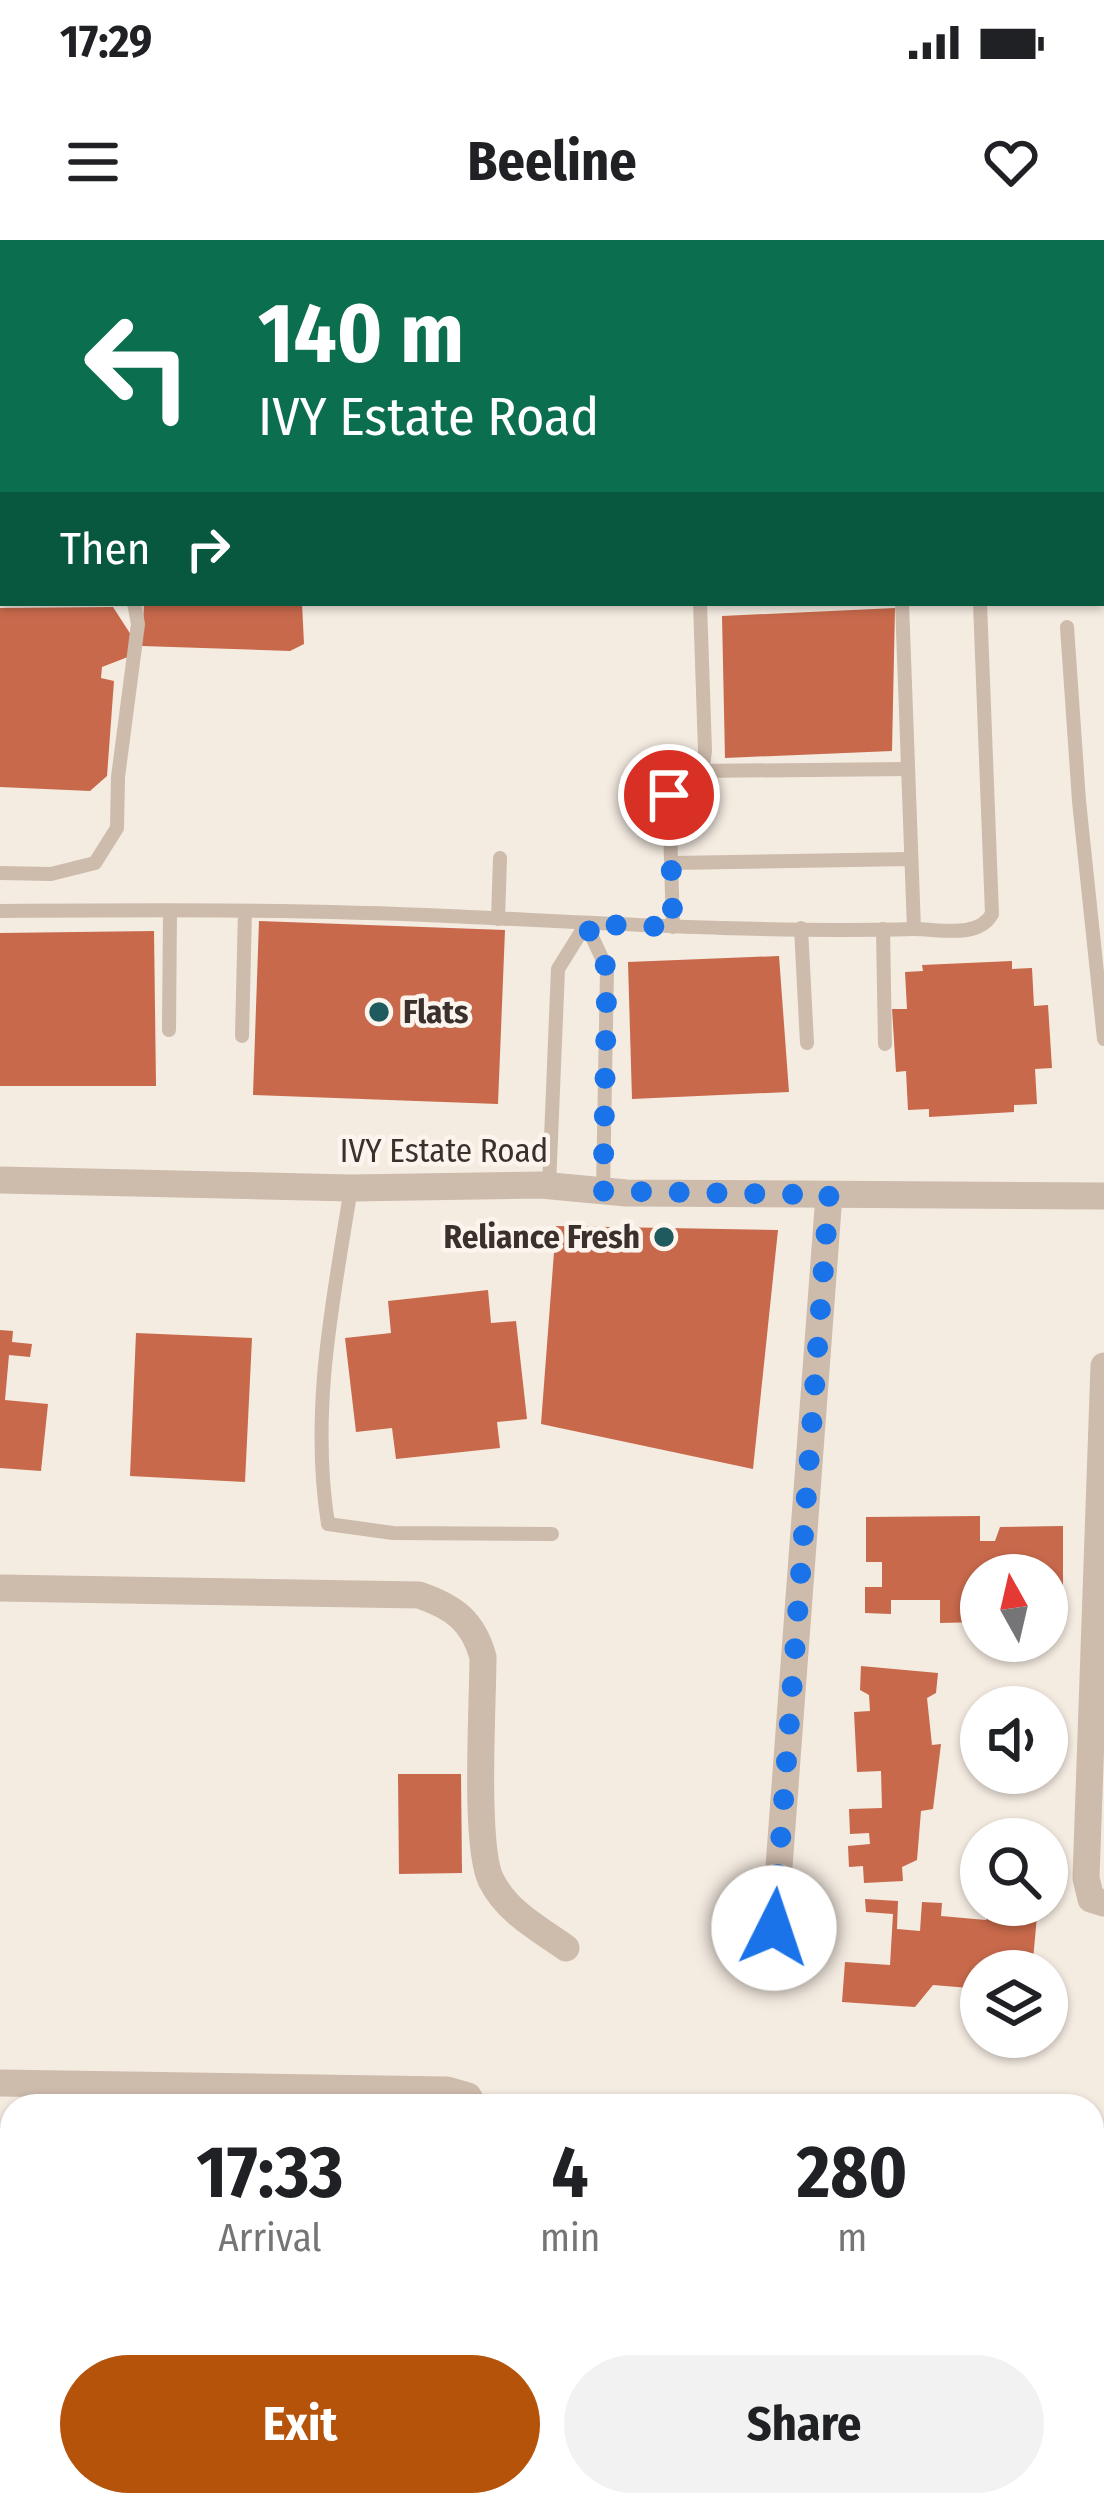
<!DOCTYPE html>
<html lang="en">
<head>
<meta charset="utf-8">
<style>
  body { margin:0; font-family:"Fira Sans Condensed",sans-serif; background:#f2f2f2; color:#202124; height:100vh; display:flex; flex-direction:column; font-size:45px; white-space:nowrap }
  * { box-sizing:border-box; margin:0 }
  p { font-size:39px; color:#757577 }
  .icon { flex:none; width:66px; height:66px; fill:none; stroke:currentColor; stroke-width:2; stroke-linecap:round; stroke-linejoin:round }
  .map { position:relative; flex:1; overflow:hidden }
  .panel { position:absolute; left:0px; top:1854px; width:1104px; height:423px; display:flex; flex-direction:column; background:#fff; border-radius:36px 36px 0 0; box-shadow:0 3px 9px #0004 }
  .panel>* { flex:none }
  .guide { position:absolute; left:0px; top:0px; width:1104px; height:366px; box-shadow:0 3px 9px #0004; background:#0b6e4f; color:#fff; overflow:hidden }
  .needle { width:78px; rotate:352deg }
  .buttons { position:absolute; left:960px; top:1314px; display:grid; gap:24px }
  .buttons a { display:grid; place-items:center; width:108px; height:108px; border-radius:50%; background:#fff; box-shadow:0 3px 9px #0004; font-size:60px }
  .pin { position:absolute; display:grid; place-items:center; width:102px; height:102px; color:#fff; margin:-51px; border:6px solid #fff; border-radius:50%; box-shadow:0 3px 12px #0007 }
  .me { position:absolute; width:132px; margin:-66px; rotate:4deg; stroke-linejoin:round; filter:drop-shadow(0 0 9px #0008) }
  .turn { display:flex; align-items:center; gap:42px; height:252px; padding:0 60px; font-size:54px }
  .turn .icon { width:156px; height:156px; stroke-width:2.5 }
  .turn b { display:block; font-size:84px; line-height:102px }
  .then { display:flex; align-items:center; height:114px; padding:0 60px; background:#0003; gap:24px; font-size:45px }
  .eta { display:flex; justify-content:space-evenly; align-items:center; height:204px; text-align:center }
  .eta b { font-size:72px; font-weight:700; line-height:84px }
  .primary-button { display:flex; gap:24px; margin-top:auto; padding:24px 60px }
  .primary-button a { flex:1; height:138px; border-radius:72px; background:#b45309; color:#fff; font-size:48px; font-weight:700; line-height:138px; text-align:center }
  .primary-button a+a { background:#f2f2f2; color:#202124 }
  .status { display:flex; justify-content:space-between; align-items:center; height:84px; padding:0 60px; background:#fff; direction:ltr }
  .status svg { height:33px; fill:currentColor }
  header { display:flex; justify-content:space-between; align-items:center; height:156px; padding:0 60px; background:#fff; font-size:54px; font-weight:700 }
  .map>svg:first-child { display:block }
  .building { fill:#c8694b }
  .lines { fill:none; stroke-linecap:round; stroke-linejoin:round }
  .service { stroke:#cdbbac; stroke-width:14 }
  .minor { stroke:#cdbbac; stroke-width:27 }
  .route { stroke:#1a73e8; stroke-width:21; stroke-dasharray:0 37.8 }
  .poi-dot { fill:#1f5a5e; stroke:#fbf5ee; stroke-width:4.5 }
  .labels { text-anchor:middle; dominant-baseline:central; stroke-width:9; stroke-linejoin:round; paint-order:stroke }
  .poi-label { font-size:33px; font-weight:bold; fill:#3b302b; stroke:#fbf5ee; text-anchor:start }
  .street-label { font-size:33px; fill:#3b302b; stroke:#fbf5ee }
</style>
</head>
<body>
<div class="status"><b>17:29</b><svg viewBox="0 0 49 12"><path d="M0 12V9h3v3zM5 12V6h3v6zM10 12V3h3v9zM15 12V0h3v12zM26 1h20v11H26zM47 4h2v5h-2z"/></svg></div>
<header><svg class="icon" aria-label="menu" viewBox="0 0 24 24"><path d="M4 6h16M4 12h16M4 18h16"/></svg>Beeline<svg class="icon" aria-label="heart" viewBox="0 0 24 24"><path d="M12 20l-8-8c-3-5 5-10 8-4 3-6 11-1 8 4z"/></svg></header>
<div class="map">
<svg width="1104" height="2275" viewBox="0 0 1104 2275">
  <rect width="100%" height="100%" fill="#f4ebe1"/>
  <g class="building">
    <polygon points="144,363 302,363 304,404 290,411 142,406"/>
    <polygon points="113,367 133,398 133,415 102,427 101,438 114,441 107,536 90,551 0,547 0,368"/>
    <polygon points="895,368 892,511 725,518 722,376"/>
    <polygon points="259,681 505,690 498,864 253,855"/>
    <polygon points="154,691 156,846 0,846 0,693"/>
    <polygon points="779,716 789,852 632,859 628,722"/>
    <polygon points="1012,721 1012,729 1032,728 1034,766 1048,765 1052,828 1035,829 1037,864 1014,865 1014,872 929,877 929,869 908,870 906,831 896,832 892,769 907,769 905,732 923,731 922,725"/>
    <polygon points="556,986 778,990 753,1229 541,1184"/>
    <polygon points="488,1050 491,1083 516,1081 527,1179 497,1182 500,1208 396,1219 392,1188 356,1192 345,1098 391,1093 388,1061"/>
    <polygon points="0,1090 13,1091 12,1102 32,1104 30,1117 9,1115 5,1160 48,1164 41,1231 0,1228"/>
    <polygon points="136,1093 252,1098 245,1242 130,1236"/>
    <polygon points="980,1276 980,1301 995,1301 1000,1287 1063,1286 1063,1367 1047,1367 1047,1335 981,1335 981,1382 940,1383 940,1360 891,1360 891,1374 865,1373 865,1347 882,1347 882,1322 866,1322 866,1277"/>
    <polygon points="861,1426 938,1433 936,1453 927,1458 932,1505 941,1504 933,1569 921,1571 917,1620 902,1627 903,1641 864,1643 863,1626 849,1627 848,1606 870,1604 869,1593 850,1594 849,1569 882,1568 881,1531 857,1532 854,1472 870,1471 869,1455 860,1450"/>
    <polygon points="398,1534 461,1534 462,1633 399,1634"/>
    <polygon points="865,1659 898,1661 897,1689 920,1691 922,1662 942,1663 941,1676 986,1680 996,1665 1038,1665 1032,1731 981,1731 981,1749 933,1745 915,1767 842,1762 845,1722 890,1725 893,1674 866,1672"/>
  </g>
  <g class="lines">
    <g class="service">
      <polyline points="1067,387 1079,561 1104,799"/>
      <polyline points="696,531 908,529"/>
      <polyline points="671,623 911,619"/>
      <polyline points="0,633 51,634 95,623 117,588 118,537 138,384 134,363"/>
      <path d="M 0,671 C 149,670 299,669 448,676 C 603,683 758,693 914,689 L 902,363"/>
      <polyline points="498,679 500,618"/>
      <polyline points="673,687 669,555 673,542 703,526 705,511 700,363"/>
      <polyline points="801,688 807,803"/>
      <polyline points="883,689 885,804"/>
      <path d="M 914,689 C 939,689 978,699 992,674 L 980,363"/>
      <polyline points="169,790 170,671"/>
      <polyline points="242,796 245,671"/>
      <polyline points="549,946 558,729 586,684 607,729 603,951"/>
      <path d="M 351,948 C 333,1060 310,1170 328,1284 L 393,1293 L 552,1294"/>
    </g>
    <g class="minor">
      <polyline points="842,0 842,3"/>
      <polyline points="1101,195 1104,195"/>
      <polyline points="0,221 3,221"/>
      <polyline points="0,940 351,948 541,945 626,953 1104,956"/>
      <polyline points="1104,1126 1086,1638 1091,1659 1104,1663"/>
      <path d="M 0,1348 L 419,1355 C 454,1367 473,1381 483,1417 C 483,1463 474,1605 491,1640 C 507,1672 538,1688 566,1708"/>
      <polyline points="771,1734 829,955"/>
      <polyline points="0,1843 447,1850 468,1856 474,1866"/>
      <polyline points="0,2246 12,2247"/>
      <polyline points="332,2265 332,2275"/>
      <polyline points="495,2265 496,2275"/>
    </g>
  </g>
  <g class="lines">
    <polyline class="route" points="669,555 673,687 586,684 607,729 603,951 829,955 774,1688"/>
  </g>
  <g class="poi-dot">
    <circle cx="379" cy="772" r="12"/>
    <circle cx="664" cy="997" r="12"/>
  </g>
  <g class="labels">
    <g class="poi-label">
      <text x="403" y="772">Flats</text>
      <text x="640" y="997" text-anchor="end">Reliance Fresh</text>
    </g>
    <g class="street-label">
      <text x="444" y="911">IVY Estate Road</text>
    </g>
  </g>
</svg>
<div class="buttons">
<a><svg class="needle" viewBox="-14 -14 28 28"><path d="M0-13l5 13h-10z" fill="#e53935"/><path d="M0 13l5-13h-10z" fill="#757577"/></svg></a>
<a><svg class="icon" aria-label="sound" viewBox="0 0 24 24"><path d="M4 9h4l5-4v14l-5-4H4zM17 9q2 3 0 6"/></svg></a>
<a><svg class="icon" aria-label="search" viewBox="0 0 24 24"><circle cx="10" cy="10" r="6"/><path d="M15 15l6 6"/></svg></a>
<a><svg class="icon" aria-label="layers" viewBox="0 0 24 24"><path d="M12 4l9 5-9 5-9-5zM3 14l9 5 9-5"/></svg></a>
</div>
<div class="pin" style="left:669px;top:555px;background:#d93025"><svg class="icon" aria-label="arrive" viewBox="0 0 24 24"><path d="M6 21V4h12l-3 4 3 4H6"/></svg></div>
<svg class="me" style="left:774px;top:1688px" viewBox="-20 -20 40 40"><circle r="19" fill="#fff"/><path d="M0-13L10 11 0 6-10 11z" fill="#1a73e8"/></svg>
<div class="guide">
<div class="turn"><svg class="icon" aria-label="left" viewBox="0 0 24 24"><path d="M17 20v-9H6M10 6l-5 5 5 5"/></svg><div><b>140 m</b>IVY Estate Road</div></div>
<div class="then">Then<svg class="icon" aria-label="right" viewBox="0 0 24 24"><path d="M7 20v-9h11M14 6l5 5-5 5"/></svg></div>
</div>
<section class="panel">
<div class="eta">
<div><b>17:33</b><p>Arrival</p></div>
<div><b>4</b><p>min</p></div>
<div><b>280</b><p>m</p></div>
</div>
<div class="primary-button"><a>Exit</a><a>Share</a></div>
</section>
</div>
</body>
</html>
